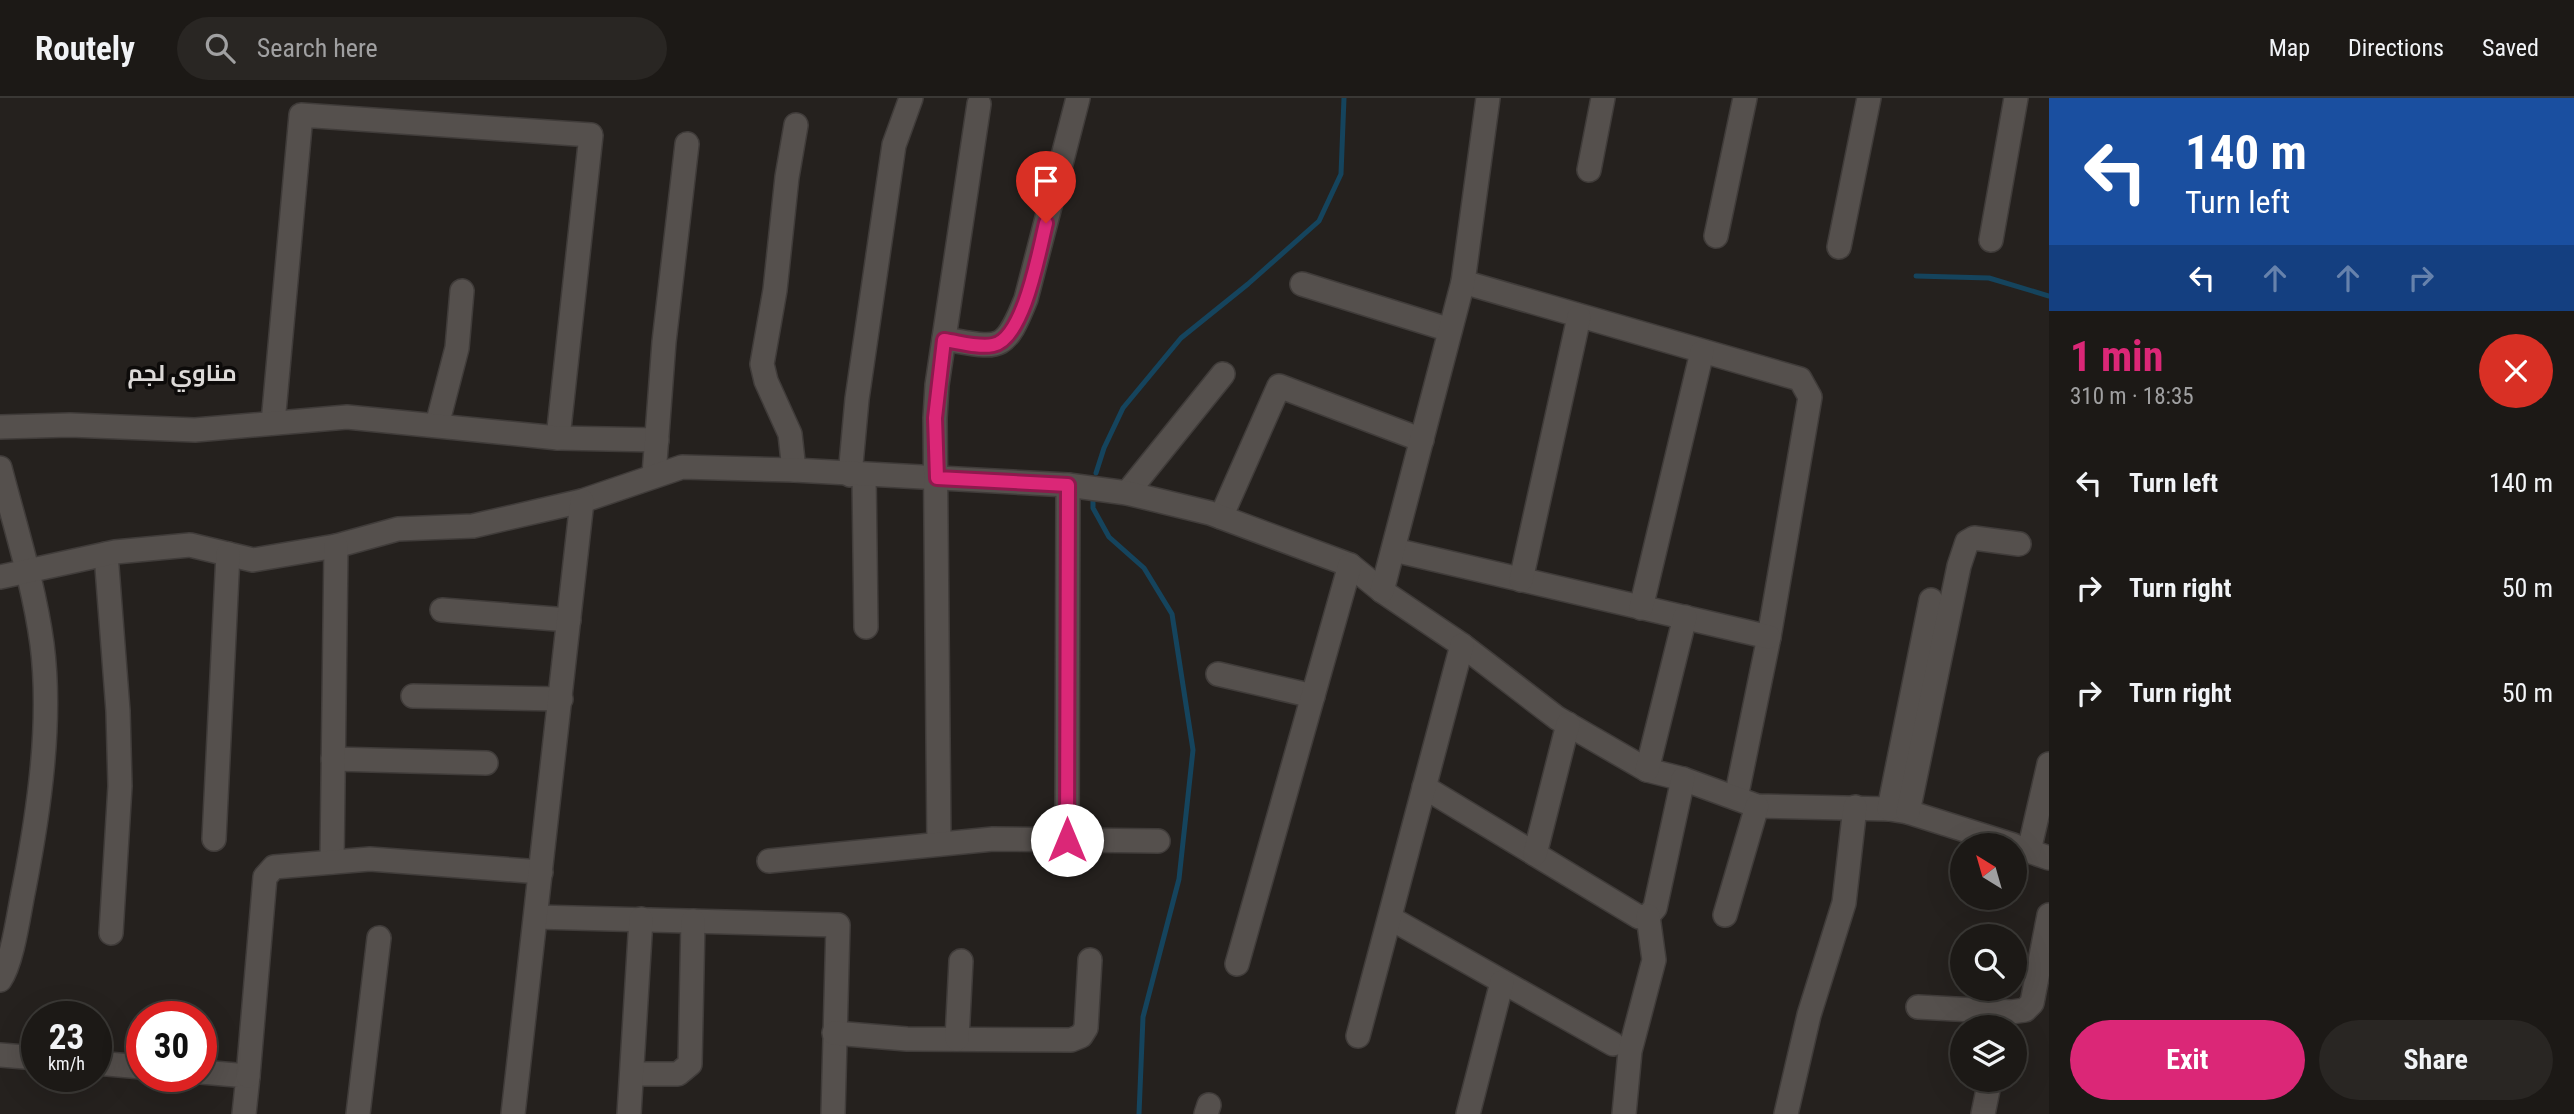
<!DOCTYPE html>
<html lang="en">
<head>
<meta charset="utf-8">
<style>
  body { margin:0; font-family:"Roboto Condensed",Cairo,sans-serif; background:#292623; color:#f1f3f6; height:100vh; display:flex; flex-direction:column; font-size:26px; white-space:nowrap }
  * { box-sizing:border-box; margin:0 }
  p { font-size:23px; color:#a0a0a1 }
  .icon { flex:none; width:38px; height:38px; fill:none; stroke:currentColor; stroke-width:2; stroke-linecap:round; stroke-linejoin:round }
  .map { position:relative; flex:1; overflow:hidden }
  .details { display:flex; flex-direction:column; background:#1c1916; width:525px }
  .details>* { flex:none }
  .banner { background:#1a4fa0; color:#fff; overflow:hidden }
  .needle { width:46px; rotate:323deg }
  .buttons { position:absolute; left:1950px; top:735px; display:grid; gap:14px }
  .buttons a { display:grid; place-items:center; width:77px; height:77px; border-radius:50%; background:#1c1916; box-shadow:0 7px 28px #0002,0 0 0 2px #3a3835; font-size:35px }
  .speed { position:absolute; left:21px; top:903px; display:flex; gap:14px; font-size:35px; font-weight:700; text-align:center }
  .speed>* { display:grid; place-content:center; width:91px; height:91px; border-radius:50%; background:#1c1916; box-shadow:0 7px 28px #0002,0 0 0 2px #3a3835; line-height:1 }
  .speed small { font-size:18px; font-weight:400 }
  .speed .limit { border:10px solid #d22; background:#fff; color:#111 }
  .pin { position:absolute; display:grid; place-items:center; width:60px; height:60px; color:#fff; margin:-72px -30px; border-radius:50% 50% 50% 0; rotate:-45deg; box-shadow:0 0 7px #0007 }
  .pin .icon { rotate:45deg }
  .me { position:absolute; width:77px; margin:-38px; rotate:0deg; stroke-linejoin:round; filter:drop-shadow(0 0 5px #0008) }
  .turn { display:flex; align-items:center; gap:24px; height:147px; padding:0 21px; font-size:32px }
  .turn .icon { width:91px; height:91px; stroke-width:2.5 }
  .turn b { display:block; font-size:49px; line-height:60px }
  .lanes { display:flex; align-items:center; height:66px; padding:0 21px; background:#0003; justify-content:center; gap:35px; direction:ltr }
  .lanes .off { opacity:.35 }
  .round { display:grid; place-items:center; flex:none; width:74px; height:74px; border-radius:37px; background:#292623 }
  .summary { display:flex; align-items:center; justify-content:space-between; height:119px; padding:0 21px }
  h1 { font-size:42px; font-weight:700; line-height:52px; color:#db2777 }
  .primary-button { display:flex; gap:14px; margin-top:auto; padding:14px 21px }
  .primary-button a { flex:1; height:80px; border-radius:42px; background:#db2777; color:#fff; font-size:28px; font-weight:700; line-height:80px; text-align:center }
  .primary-button a+a { background:#292623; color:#f1f3f6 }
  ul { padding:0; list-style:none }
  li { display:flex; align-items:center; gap:21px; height:105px; padding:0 21px }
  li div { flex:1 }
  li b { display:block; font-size:26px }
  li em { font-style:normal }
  header { display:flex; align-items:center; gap:42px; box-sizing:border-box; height:98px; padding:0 35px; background:#1c1916; border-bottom:2px solid #3a3835 }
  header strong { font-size:33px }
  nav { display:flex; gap:38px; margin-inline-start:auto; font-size:24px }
  .search { width:490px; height:63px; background:#292623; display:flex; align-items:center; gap:18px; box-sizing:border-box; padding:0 24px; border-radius:38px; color:#a0a0a1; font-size:26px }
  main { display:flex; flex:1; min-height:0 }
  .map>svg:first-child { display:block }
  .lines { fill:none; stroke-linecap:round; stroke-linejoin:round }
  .stream { stroke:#15445d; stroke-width:5 }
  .minor-casing { stroke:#403c3a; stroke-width:26 }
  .minor { stroke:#55504d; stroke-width:23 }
  .route-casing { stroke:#8e194d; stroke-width:18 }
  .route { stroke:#db2777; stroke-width:12 }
  .labels { text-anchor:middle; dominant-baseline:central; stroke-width:7; stroke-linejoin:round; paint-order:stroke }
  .quarter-label { font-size:23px; font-weight:bold; fill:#dddad8; stroke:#0d0b0a }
</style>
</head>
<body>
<header>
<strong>Routely</strong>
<div class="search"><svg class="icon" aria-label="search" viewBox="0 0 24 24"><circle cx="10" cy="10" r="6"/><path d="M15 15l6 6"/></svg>Search here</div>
<nav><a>Map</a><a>Directions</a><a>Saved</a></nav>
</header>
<main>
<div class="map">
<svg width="2049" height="1016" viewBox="0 0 2049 1016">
  <rect width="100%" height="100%" fill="#25211e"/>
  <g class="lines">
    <g class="stream">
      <polyline points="1916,178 1989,180 2049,198"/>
      <polyline points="1096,375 1104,350 1123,310 1181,240 1248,186 1319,123 1341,76 1344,0"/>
      <polyline points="1093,399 1093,410 1109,439 1144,470 1172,516 1193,652 1179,781 1143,919 1139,1016"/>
    </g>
    <g class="minor-casing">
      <g id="minor">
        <polyline points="1589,72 1603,0"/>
        <polyline points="1716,138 1745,0"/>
        <polyline points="1991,142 2016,0"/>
        <polyline points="1839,149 1869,0"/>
        <polyline points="1463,184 1800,281 1810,299 1769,539 1736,700"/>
        <polyline points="1302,186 1450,232"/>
        <path d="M 944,241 C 1000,250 1004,256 1026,201 L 1078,0"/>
        <polyline points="273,325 301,17 591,37 558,340"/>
        <polyline points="437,327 457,250 462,193"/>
        <polyline points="0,329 70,327 195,332 347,319 558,340 657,342"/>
        <path d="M 0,370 C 15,428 34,487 42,546 C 52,624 39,713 24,790 C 19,813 13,863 0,882"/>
        <polyline points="794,372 790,336 766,283 762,266 775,192 787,79 796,27"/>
        <polyline points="654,377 664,244 687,46"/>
        <polyline points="850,377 857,301 894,47 911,0"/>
        <polyline points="864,377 866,529"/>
        <polyline points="1127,395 1223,276"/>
        <polyline points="1221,419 1279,288 1422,342"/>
        <polyline points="1394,452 1769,539"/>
        <polyline points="106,456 118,613 120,688 111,835"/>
        <polyline points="0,479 115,454 190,447 253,462 336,448 398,431 473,428 582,403 682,369 794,372 1068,387 1127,395 1210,415 1350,467 1382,493 1462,547 1557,620 1647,672 1683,681 1757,708 1889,711 1908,714 2013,747"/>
        <polyline points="1521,482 1579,219"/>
        <polyline points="1382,493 1463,184 1488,0"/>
        <polyline points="1641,510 1702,254"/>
        <polyline points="442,512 569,522"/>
        <polyline points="1218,576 1313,598"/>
        <polyline points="413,598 561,601"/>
        <polyline points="333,661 486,665"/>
        <polyline points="1647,672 1685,519"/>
        <polyline points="1424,689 1639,819 1648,818 1655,810 1683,681"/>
        <polyline points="1889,711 1931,502"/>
        <polyline points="1908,714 1959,468 1967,444 1974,440 2019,446"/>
        <polyline points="214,741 228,456"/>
        <polyline points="1067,742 1068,387"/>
        <polyline points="939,746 935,320 937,287 979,6"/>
        <polyline points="2014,748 2049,760"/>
        <polyline points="2029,753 2049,666"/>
        <polyline points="1535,756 1568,626"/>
        <polyline points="769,763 993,741 1158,743"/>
        <polyline points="332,764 336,448"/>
        <polyline points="1725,817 1757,708"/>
        <polyline points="536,819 838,827 833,1016"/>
        <polyline points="1390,820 1613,946"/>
        <polyline points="1237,866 1350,467"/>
        <polyline points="1918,909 2011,914 2025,912 2032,905 2049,817"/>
        <polyline points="834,935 907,941 1071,942 1081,938 1086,930 1090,862"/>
        <polyline points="1358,938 1462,547"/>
        <polyline points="957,941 961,863"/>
        <polyline points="0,957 37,960"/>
        <polyline points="96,965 142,969"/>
        <polyline points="201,974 248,978 244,1016"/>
        <polyline points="632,976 678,976 690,966 693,823"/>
        <polyline points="248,978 265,779 274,769 370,761 541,774"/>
        <polyline points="358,1016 379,840"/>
        <polyline points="513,1016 582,403"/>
        <polyline points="629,1016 641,821"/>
        <polyline points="1206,1016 1209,1007"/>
        <polyline points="1468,1016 1502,884"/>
        <polyline points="1624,1016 1630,953 1654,862 1648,818"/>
        <polyline points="1786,1016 1809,917 1844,805 1855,709"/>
        <polyline points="1983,1016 1990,982"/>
      </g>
    </g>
    <use href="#minor" class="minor"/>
  </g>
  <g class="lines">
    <g class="route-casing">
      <path id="route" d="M 1046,125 C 1039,153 1024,241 993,247 C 978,250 959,244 944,242 L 935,320 L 937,380 L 1068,387 L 1067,742"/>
    </g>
    <use href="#route" class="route"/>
  </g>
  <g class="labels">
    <g class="quarter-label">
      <text x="182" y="275">مناوي لجم</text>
    </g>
  </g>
</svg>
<div class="buttons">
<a><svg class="needle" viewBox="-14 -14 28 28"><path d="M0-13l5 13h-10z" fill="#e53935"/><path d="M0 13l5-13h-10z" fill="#a0a0a1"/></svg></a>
<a><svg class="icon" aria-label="search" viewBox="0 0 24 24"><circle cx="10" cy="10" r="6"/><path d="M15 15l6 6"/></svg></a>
<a><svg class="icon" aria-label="layers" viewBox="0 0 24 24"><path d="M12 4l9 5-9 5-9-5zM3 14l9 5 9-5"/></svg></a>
</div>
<div class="speed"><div>23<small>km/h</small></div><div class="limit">30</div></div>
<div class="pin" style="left:1046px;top:125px;background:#d93025"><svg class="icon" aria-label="arrive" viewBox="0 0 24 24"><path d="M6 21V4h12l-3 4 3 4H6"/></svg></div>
<svg class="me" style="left:1067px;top:742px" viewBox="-20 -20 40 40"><circle r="19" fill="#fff"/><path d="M0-13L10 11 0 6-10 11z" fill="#db2777"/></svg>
</div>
<section class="details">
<div class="banner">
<div class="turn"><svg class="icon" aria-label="left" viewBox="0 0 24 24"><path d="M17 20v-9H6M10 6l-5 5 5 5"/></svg><div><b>140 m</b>Turn left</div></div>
<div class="lanes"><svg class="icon" aria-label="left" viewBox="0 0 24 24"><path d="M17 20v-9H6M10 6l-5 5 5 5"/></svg><svg class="icon off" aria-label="ahead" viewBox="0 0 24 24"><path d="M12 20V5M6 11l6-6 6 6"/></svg><svg class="icon off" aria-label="ahead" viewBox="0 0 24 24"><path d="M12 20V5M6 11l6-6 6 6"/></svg><svg class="icon off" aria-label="right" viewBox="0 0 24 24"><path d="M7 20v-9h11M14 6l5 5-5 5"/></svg></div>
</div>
<div class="summary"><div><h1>1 min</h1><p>310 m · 18:35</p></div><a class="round" style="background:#d93025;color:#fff"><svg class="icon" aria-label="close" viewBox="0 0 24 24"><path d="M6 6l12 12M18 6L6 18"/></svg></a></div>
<ul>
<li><svg class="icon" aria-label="left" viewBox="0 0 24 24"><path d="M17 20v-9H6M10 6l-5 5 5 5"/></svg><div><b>Turn left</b></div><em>140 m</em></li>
<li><svg class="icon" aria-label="right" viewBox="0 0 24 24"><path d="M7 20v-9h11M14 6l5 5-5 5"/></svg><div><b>Turn right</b></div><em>50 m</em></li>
<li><svg class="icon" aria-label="right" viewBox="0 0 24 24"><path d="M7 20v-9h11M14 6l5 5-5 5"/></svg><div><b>Turn right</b></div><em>50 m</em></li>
</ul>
<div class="primary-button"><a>Exit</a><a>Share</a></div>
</section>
</main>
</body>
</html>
